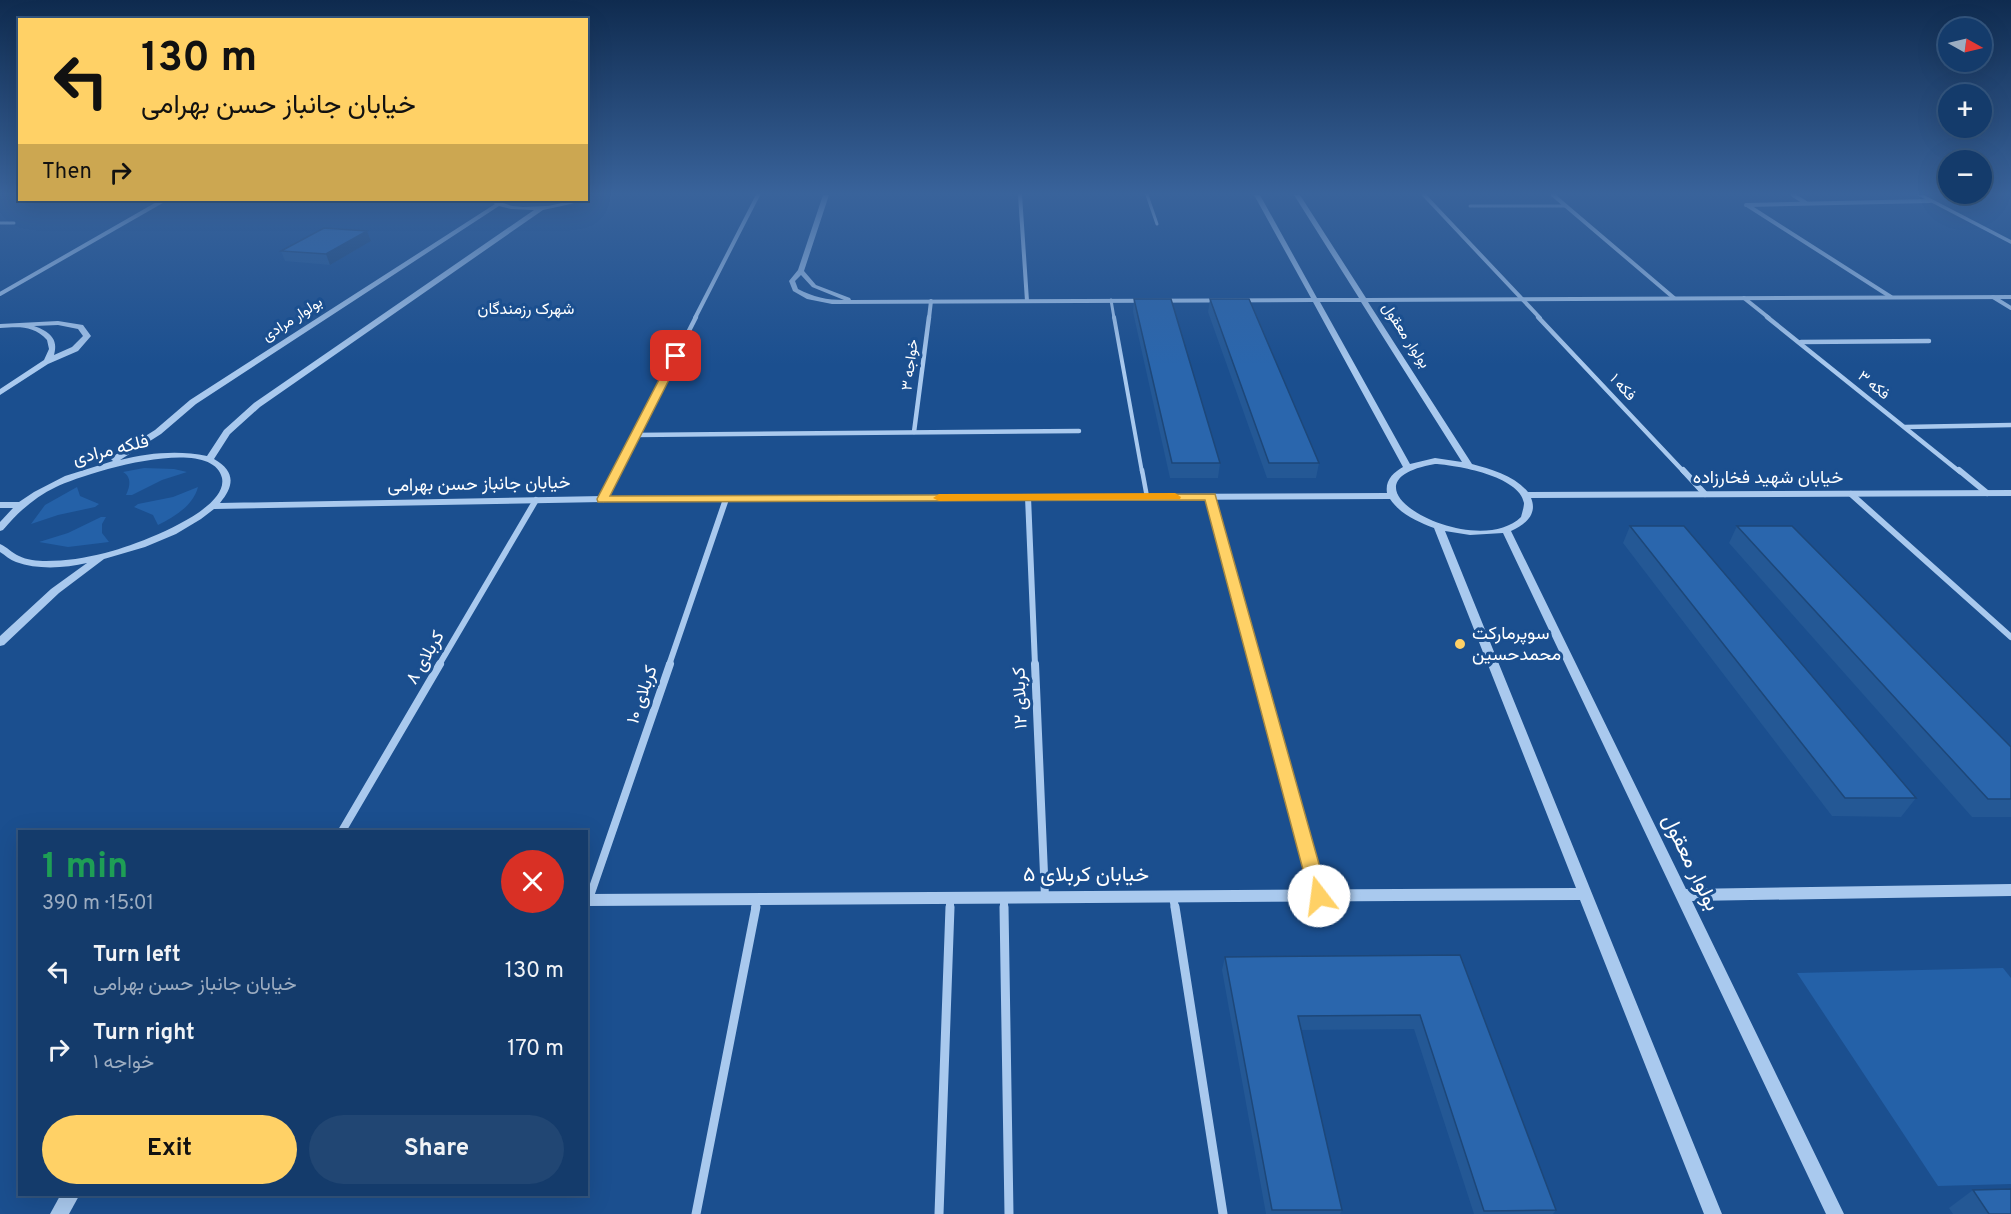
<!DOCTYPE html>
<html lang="en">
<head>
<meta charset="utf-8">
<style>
  body { margin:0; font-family:Overpass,Vazirmatn,sans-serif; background:#214673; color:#f1f3f6; height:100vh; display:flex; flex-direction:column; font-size:22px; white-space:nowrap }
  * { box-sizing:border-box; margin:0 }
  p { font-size:20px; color:#9dadc1 }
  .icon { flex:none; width:33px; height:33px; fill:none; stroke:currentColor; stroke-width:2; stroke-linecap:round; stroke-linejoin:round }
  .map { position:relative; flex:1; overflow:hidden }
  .details { position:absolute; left:18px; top:830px; width:570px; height:366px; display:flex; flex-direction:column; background:#143b6b; border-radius:0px; box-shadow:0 6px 24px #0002,0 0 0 2px #33557e }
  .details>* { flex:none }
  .guide { position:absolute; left:18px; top:18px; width:570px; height:183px; border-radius:0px; box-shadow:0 6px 24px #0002,0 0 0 2px #33557e; background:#ffd166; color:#111; overflow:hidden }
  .needle { width:39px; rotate:98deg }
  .tools { position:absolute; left:1938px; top:18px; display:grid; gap:12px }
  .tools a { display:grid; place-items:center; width:54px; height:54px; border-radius:50%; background:#143b6b; box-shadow:0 6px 24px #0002,0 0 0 2px #33557e; font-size:30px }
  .pin { position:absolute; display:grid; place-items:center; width:51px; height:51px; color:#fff; margin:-26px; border-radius:12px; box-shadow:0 3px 9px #0006 }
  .me { position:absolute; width:66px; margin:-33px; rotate:345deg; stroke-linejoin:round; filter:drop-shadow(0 0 4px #0008) }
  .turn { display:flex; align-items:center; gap:21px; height:126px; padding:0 24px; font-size:27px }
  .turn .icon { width:78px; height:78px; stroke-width:2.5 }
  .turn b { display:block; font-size:42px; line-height:51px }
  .then { display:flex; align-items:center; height:57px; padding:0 24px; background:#0003; gap:12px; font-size:22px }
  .round { display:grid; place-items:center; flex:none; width:63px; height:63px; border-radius:32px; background:#214673 }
  .summary { display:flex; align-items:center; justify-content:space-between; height:102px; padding:0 24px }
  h1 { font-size:36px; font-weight:700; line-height:45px; color:#1e9e55 }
  .primary-button { display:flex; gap:12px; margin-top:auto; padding:12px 24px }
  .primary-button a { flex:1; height:69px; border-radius:36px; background:#ffd166; color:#111; font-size:24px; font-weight:700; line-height:69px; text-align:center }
  .primary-button a+a { background:#214673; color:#f1f3f6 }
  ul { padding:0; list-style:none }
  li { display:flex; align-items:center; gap:18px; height:78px; padding:0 24px }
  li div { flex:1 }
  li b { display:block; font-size:22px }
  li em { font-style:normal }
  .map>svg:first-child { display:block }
  .green { fill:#2461a8 }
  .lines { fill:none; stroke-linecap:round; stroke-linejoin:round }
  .service-far2 { stroke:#a9c9ee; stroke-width:3 }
  .service-far1 { stroke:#a9c9ee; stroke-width:4 }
  .service { stroke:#a9c9ee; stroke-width:4.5 }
  .minor-far4 { stroke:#a9c9ee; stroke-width:4 }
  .minor-far3 { stroke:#a9c9ee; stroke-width:4.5 }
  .minor-far2 { stroke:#a9c9ee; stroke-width:6 }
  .minor-far1 { stroke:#a9c9ee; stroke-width:8 }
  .minor { stroke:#a9c9ee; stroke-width:9 }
  .tertiary { fill:#a9c9ee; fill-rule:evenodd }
  .wall { fill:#245895 }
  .shaded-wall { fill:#1d4779 }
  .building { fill:#2a66ad; stroke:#1d4779; stroke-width:1.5 }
  .route { fill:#ffd166; stroke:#a68842; stroke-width:1.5 }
  .slow { fill:#f59e0b }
  .poi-dot { fill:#ffd166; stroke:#1b4f8f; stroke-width:2 }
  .labels { text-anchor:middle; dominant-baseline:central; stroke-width:6; stroke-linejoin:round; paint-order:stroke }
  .far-street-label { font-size:15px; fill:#fff; stroke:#1b4f8f }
  .far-neighbourhood-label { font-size:16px; fill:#fff; stroke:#1b4f8f }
  .street-label { font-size:18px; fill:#fff; stroke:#1b4f8f }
  .poi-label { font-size:18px; fill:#fff; stroke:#1b4f8f; text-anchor:start }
  .near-street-label { font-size:21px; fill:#fff; stroke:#1b4f8f }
</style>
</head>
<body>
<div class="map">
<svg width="2011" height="1214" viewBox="0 0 2011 1214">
  <rect width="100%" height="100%" fill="#1b4f8f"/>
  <g class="green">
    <path d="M 144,468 L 174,469 L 187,472 L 162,480 L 132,495 L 126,495 C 130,487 132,477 123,472 Z"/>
    <polygon points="77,487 80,496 99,504 95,507 58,515 31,524 45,505"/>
    <path d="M 198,487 C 193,506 174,517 158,525 L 153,515 L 134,507 L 138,504 L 173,497 Z"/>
    <polygon points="101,517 106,517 102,524 102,533 109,542 68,547 39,542 68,533"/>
    <polygon points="2003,968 2011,978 2011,1184 1938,1186 1797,973"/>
  </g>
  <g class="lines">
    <g class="service-far2">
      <polyline points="1147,195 1157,224"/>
      <polyline points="1470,206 1565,206"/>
      <polyline points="0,223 14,223"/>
      <polyline points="1111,300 1114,318"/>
    </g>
    <polyline class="service-far1" points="1114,317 1142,472"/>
    <polyline class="service" points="1142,470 1147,497"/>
    <g class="minor-far4">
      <polyline points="1020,195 1027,301"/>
      <polyline points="1424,195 1540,318"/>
      <polyline points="1553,195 1674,298"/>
      <polyline points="1793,195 1806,203"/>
      <polyline points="1746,205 1930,201"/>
      <polyline points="1747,205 1891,297"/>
      <polyline points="0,294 164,200"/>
      <polyline points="1993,297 2011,308"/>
      <polyline points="1744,298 1769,318"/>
      <polyline points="695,318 758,195"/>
      <polyline points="929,318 931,301"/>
    </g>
    <g class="minor-far3">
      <polyline points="1538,317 1684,472"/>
      <polyline points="1767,317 1960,472"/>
      <polyline points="1801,342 1929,341"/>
      <polyline points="1905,427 2011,425"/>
      <polyline points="914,432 929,317"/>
      <polyline points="635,435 1079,431"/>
      <polyline points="617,472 696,317"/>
    </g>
    <g class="minor-far2">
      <polyline points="1683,470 1705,494"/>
      <polyline points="1959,470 1987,493"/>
      <polyline points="1851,494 2011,637"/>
      <polyline points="1028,497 1035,665"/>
      <polyline points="1210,497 1256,665"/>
      <polyline points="603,499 618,470"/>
      <polyline points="439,665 536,500"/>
      <polyline points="669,665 726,499"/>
    </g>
    <g class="minor-far1">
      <polyline points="1035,664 1045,897"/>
      <polyline points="1255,664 1319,896"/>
      <polyline points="342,831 440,664"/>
      <polyline points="1173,897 1175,908"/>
      <polyline points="1004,898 1004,908"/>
      <polyline points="589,899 670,664"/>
      <polyline points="755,908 757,900"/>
      <polyline points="950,908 950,898"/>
    </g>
    <g class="minor">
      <polyline points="1004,907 1009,1214"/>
      <polyline points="1175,907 1223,1214"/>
      <polyline points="696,1214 756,907"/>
      <polyline points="939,1214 950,907"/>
    </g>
    <g class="tertiary">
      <path d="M 823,195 L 829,195 L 804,271 L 816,285 L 850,298 L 851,300 L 1311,298 L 1254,195 L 1260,195 L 1317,298 L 1359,298 L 1294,195 L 1300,195 L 1366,298 L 2011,295 L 2011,299 L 1368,302 L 1472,464 C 1491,469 1515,476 1528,492 L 2011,490 L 2011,496 L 1531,498 C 1538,514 1525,525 1511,531 L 1686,889 L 2011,884 L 2011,896 L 1692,901 L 1844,1214 L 1826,1214 L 1503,533 L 1470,535 L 1445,531 L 1722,1214 L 1704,1214 L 1580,900 L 586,906 L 586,894 L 1576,888 L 1434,528 C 1418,522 1400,514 1390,499 L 603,502 L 214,509 L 201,519 L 176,534 L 145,547 L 104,559 L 59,593 L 4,645 L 0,646 L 0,636 L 51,589 L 87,563 C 65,568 38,570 16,562 C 10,560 5,555 0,552 L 0,544 C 7,547 12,553 19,556 C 26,560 38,561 46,561 C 66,561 85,558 105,553 C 130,547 229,512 222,478 C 212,433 82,474 56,487 C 35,497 18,512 3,530 L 0,531 L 0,522 L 13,508 L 0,508 L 0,502 L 19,502 L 34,492 L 65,476 L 113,461 L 111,459 L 112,457 L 155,430 L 190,400 L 495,204 L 489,200 L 494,200 L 512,206 L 523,207 L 548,206 L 576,200 L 584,200 L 571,204 L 543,210 L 260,407 L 230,434 L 214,459 C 235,471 235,485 220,503 L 603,496 L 1387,493 C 1385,480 1393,473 1403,467 L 1313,302 L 832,304 L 807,299 L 793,291 L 789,281 L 798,270 ZM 499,206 L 511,209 L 534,210 L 254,403 L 224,430 L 207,456 C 178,450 148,453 120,460 L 161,434 L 196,404 ZM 801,275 L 812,287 L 844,300 C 827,300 813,297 798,289 L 795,281 ZM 1320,302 L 1361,302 L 1462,462 L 1435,458 L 1410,464 ZM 1435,464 C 1456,465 1520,476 1524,503 C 1524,507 1522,513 1521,517 C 1475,562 1326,483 1435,464 Z"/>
      <polygon points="1917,195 1924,195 2011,240 2011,244"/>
      <path d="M 58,321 L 83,325 L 91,336 L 78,351 L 48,364 L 0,395 L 0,389 L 44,360 L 49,349 L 47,340 C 33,325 19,327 0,328 L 0,324 ZM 58,325 L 78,329 L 83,336 L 72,347 L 54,355 C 59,339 49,331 34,326 Z"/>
      <polygon points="61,1194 80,1194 69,1214 50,1214"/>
    </g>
  </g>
  <g class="wall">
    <polygon points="367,231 371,241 330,265 285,261 281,251"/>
    <polygon points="1134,299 1220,463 1218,478 1170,478 1133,312"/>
    <polygon points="1210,299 1319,463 1316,478 1267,478 1208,312"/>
    <polygon points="1630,526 1916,798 1901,817 1832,816 1623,543"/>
    <polygon points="1737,526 2011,747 2011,817 1972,817 1729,543"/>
    <polygon points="1460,955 1556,1210 1553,1214 1474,1214 1414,1029 1301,1030 1342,1210 1340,1214 1266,1214 1222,970 1225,957"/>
    <polygon points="1973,1190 2011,1214 1953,1214 1949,1208"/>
  </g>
  <polygon class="shaded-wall" points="367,231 371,241 330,265 326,254"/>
  <g class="building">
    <polygon points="324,228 367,231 326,254 281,251"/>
    <polygon points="1134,299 1171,299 1220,463 1172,463"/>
    <polygon points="1210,299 1249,299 1319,463 1269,463"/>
    <polygon points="1630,526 1684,526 1916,798 1845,798"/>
    <polygon points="1737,526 1792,526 2011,747 2011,799 1988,799"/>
    <polygon points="1460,955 1556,1210 1484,1211 1420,1015 1298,1016 1342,1210 1272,1210 1225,957"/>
    <polygon points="2011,1189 2011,1214 1989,1214 1973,1190"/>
  </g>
  <linearGradient id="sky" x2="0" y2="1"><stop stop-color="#0f2b4f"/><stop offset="0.53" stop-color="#39639b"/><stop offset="1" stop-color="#39639b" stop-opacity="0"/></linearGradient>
  <rect width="2011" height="365" fill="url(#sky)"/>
  <polygon class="route" points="673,353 681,356 610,496 1215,494 1328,896 1326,902 1319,904 1313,902 1310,896 1205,500 598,502 597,499"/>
  <polygon class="slow" points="1175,493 1181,497 1180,499 939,501 933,498 939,494"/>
  <circle class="poi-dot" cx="1460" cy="644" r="6"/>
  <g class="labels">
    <g class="far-street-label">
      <text transform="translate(293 320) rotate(-33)">بولوار مرادی</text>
      <text transform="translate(1405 336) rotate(57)">بولوار معقول</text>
      <text transform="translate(911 365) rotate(-83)">خواجه ۳</text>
      <text transform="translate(1873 386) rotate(39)">فکه ۳</text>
      <text transform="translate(1622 388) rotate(47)">فکه ۱</text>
    </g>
    <g class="far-neighbourhood-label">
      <text x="526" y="310">شهرک رزمندگان</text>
    </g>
    <g class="street-label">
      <text transform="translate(111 451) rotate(-14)">فلکه مرادی</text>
      <text x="1768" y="478">خیابان شهید فخارزاده</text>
      <text transform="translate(479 485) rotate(-1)">خیابان جانباز حسن بهرامی</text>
      <text transform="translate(426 658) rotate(-60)">کربلای ۸</text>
      <text transform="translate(643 695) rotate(-71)">کربلای ۱۰</text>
      <text transform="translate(1021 698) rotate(-92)">کربلای ۱۲</text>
    </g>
    <g class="poi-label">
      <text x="1472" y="634">سوپرمارکت<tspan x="1472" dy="21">محمدحسین</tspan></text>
    </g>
    <g class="near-street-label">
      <text transform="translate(1690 863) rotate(64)">بولوار معقول</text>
      <text x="1086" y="875">خیابان کربلای ۵</text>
    </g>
  </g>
</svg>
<div class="tools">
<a><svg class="needle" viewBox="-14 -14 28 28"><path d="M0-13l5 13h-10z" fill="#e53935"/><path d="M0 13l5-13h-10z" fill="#9dadc1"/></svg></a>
<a>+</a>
<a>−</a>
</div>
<div class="pin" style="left:676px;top:356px;background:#d93025"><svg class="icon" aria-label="arrive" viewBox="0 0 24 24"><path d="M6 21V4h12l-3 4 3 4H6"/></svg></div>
<svg class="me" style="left:1319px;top:896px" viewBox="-20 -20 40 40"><circle r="19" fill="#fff"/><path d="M0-13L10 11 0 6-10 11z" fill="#ffd166"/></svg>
<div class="guide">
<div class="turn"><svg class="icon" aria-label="left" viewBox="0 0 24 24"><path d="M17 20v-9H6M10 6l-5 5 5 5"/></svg><div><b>130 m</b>خیابان جانباز حسن بهرامی</div></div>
<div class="then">Then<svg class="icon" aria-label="right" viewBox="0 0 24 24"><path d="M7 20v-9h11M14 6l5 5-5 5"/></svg></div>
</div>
<section class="details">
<div class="summary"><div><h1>1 min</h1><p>390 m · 15:01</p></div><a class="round" style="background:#d93025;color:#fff"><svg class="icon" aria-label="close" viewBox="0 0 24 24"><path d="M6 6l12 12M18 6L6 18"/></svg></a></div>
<ul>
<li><svg class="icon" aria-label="left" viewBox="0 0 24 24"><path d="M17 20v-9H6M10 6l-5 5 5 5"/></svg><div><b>Turn left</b><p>خیابان جانباز حسن بهرامی</p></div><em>130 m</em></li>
<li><svg class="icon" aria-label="right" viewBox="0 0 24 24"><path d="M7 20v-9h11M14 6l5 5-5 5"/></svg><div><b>Turn right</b><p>خواجه ۱</p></div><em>170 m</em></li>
</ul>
<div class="primary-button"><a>Exit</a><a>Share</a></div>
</section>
</div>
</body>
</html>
